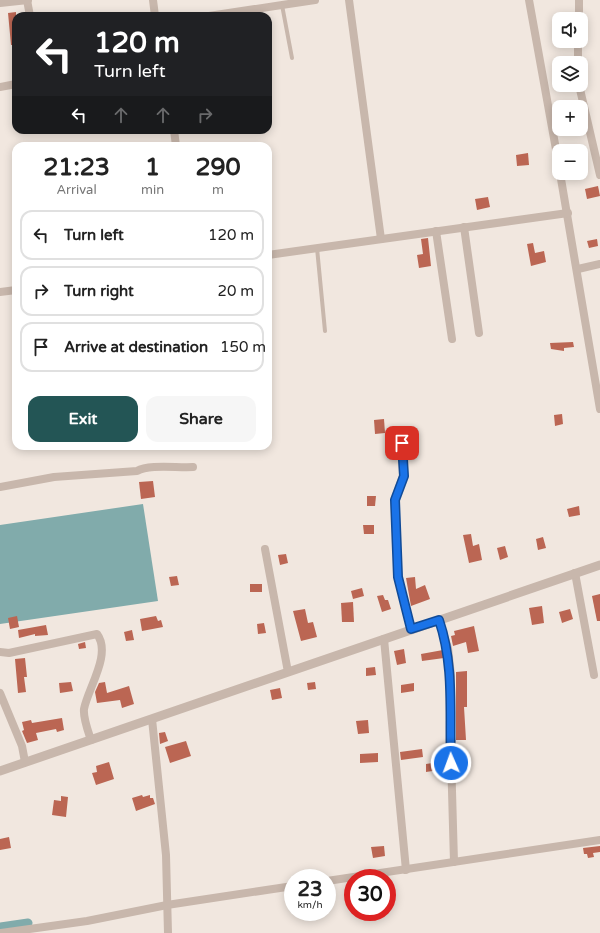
<!DOCTYPE html>
<html lang="en">
<head>
<meta charset="utf-8">
<style>
  body { margin:0; font-family:"Varela Round",sans-serif; background:#f6f6f6; color:#222; height:100vh; display:flex; flex-direction:column; font-size:15px; white-space:nowrap }
  * { box-sizing:border-box; margin:0 }
  p { font-size:13px; color:#767676 }
  .icon { flex:none; width:22px; height:22px; fill:none; stroke:currentColor; stroke-width:2; stroke-linecap:round; stroke-linejoin:round }
  .map { position:relative; flex:1; overflow:hidden }
  .details { position:absolute; left:12px; top:142px; width:260px; height:308px; display:flex; flex-direction:column; background:#fff; border-radius:12px; box-shadow:0 2px 10px #0003 }
  .details>* { flex:none }
  .guide { position:absolute; left:12px; top:12px; width:260px; height:122px; border-radius:12px; box-shadow:0 2px 10px #0003; background:#202124; color:#fff; overflow:hidden }
  .buttons { position:absolute; left:552px; top:12px; display:grid; gap:8px }
  .buttons a { display:grid; place-items:center; width:36px; height:36px; border-radius:8px; background:#fff; box-shadow:0 2px 10px #0003; font-size:20px }
  .speed { position:absolute; left:284px; top:869px; display:flex; gap:8px; font-size:20px; font-weight:700; text-align:center }
  .speed>* { display:grid; place-content:center; width:52px; height:52px; border-radius:50%; background:#fff; box-shadow:0 2px 10px #0003; line-height:1 }
  .speed small { font-size:10px; font-weight:400 }
  .speed .limit { border:6px solid #d22; background:#fff; color:#111 }
  .pin { position:absolute; display:grid; place-items:center; width:34px; height:34px; color:#fff; margin:-17px; border-radius:8px; box-shadow:0 2px 6px #0006 }
  .me { position:absolute; width:44px; margin:-22px; rotate:358deg; stroke-linejoin:round; filter:drop-shadow(0 0 3px #0008) }
  .turn { display:flex; align-items:center; gap:14px; height:84px; padding:0 16px; font-size:18px }
  .turn .icon { width:52px; height:52px; stroke-width:2.5 }
  .turn b { display:block; font-size:28px; line-height:34px }
  .lanes { display:flex; align-items:center; height:38px; padding:0 16px; background:#0003; justify-content:center; gap:20px; direction:ltr }
  .lanes .off { opacity:.35 }
  .eta { display:flex; justify-content:space-evenly; align-items:center; height:68px; text-align:center }
  .eta b { font-size:24px; font-weight:800; line-height:28px }
  .action { display:flex; gap:8px; margin-top:auto; padding:8px 16px }
  .action a { flex:1; height:46px; border-radius:12px; background:#235555; color:#fff; font-size:16px; font-weight:800; line-height:46px; text-align:center }
  .action a+a { background:#f6f6f6; color:#222 }
  ul { padding:0; list-style:none }
  li { display:flex; align-items:center; gap:12px; height:50px; margin:0 8px 6px; padding:0 8px; border:2px solid #e0e0e0; border-radius:12px }
  li div { flex:1 }
  li b { display:block; font-size:15px }
  li em { font-style:normal }
  .map>svg:first-child { display:block }
  .water { fill:#81abab }
  .lines { fill:none; stroke-linecap:round; stroke-linejoin:round }
  .canal { stroke:#81abab; stroke-width:9 }
  .building { fill:#bb6653 }
  .service { stroke:#c8b7ac; stroke-width:4 }
  .minor { stroke:#c8b7ac; stroke-width:8 }
  .tertiary { stroke:#c8b7ac; stroke-width:9 }
  .route-casing { stroke:#114b97; stroke-width:10 }
  .route { stroke:#1a73e8; stroke-width:7 }
</style>
</head>
<body>
<div class="map">
<svg width="600" height="933" viewBox="0 0 600 933">
  <rect width="100%" height="100%" fill="#f1e7df"/>
  <polygon class="water" points="143,504 158,601 0,624 0,525"/>
  <g class="lines">
    <polyline class="canal" points="0,927 28,923"/>
  </g>
  <g class="building">
    <polygon points="16,12 16,45 11,45 8,13"/>
    <polygon points="528,153 529,165 517,166 516,155"/>
    <polygon points="598,186 600,196 587,199 585,189"/>
    <polygon points="488,197 490,207 477,210 475,199"/>
    <polygon points="428,238 431,266 419,268 417,255 423,254 421,239"/>
    <polygon points="597,239 598,246 589,248 587,241"/>
    <polygon points="533,243 535,253 544,251 546,262 531,266 527,244"/>
    <polygon points="573,342 574,347 564,348 564,351 551,349 550,343"/>
    <polygon points="562,414 563,424 555,426 554,415"/>
    <polygon points="384,419 385,433 375,434 374,420"/>
    <polygon points="153,481 155,497 141,499 139,482"/>
    <polygon points="367,496 376,496 375,506 367,506"/>
    <polygon points="579,506 580,515 569,517 567,509"/>
    <polygon points="363,525 374,525 374,534 364,534"/>
    <polygon points="471,534 473,546 479,544 482,560 469,563 463,535"/>
    <polygon points="543,537 546,548 538,550 536,539"/>
    <polygon points="505,546 508,557 500,560 497,548"/>
    <polygon points="286,554 288,563 280,565 278,555"/>
    <polygon points="177,576 179,585 171,586 169,577"/>
    <polygon points="415,577 416,589 425,585 430,599 411,606 406,578"/>
    <rect x="250" y="584" width="12" height="8"/>
    <polygon points="362,588 364,596 353,599 351,591"/>
    <polygon points="600,594 600,621 597,621 592,596"/>
    <polygon points="383,595 385,600 388,600 391,609 382,612 377,596"/>
    <polygon points="353,602 354,622 342,622 341,603"/>
    <polygon points="542,606 544,623 532,625 529,608"/>
    <polygon points="305,609 308,623 313,622 317,637 301,641 293,611"/>
    <polygon points="570,609 573,619 562,623 559,612"/>
    <polygon points="17,616 19,627 10,629 8,618"/>
    <polygon points="156,616 158,621 161,620 163,627 142,631 140,619"/>
    <polygon points="264,623 266,633 258,634 257,624"/>
    <polygon points="46,625 48,635 35,636 35,634 19,638 18,630"/>
    <polygon points="474,626 479,651 468,653 466,642 453,646 451,636 455,635 454,631"/>
    <polygon points="132,630 134,640 126,641 124,632"/>
    <polygon points="85,642 86,648 79,649 78,644"/>
    <polygon points="404,649 406,663 397,665 394,651"/>
    <polygon points="443,650 444,658 422,661 421,654"/>
    <polygon points="25,658 27,677 24,677 26,692 18,693 15,659"/>
    <polygon points="375,667 376,675 366,676 366,668"/>
    <polygon points="467,671 467,707 464,707 466,740 456,740 456,672"/>
    <polygon points="71,682 73,691 60,693 59,683"/>
    <polygon points="105,682 107,693 129,686 134,704 122,708 120,700 97,703 95,692 99,683"/>
    <polygon points="315,682 316,689 308,690 307,683"/>
    <polygon points="414,683 414,691 401,693 401,685"/>
    <polygon points="280,688 282,698 272,700 270,690"/>
    <polygon points="62,718 64,730 57,732 56,729 36,733 38,740 27,743 22,731 24,730 22,722 31,720 32,723"/>
    <polygon points="368,720 369,733 358,734 356,721"/>
    <polygon points="165,732 168,741 160,744 159,733"/>
    <polygon points="186,741 191,756 170,763 165,747"/>
    <polygon points="422,749 423,757 401,760 400,752"/>
    <polygon points="378,753 378,762 360,763 360,754"/>
    <polygon points="109,762 114,779 96,785 92,773 97,772 96,766"/>
    <polygon points="439,762 439,770 426,772 426,764"/>
    <polygon points="142,795 143,797 150,795 150,798 153,798 155,804 136,811 132,798"/>
    <polygon points="61,796 68,797 66,817 52,815 54,800 61,801"/>
    <polygon points="9,837 11,848 0,850 0,839"/>
    <polygon points="384,846 385,856 373,858 371,847"/>
    <polygon points="600,846 600,852 593,853 594,857 588,858 587,854 584,854 583,848"/>
  </g>
  <g class="lines">
    <g class="service">
      <polyline points="282,5 292,58"/>
      <polyline points="14,246 16,262"/>
      <polyline points="317,248 325,331"/>
    </g>
    <g class="minor">
      <polyline points="27,0 30,16"/>
      <polyline points="153,0 155,16"/>
      <polyline points="349,0 381,239"/>
      <polyline points="529,0 559,166"/>
      <polyline points="0,3 28,0"/>
      <polyline points="209,16 315,0"/>
      <polyline points="579,19 579,0"/>
      <polyline points="578,63 578,41"/>
      <polyline points="579,85 600,175"/>
      <polyline points="0,87 16,84"/>
      <polyline points="174,130 176,146"/>
      <polyline points="560,173 600,409"/>
      <polyline points="464,227 479,333"/>
      <polyline points="436,231 452,339"/>
      <polyline points="268,255 568,213"/>
      <polyline points="578,269 600,264"/>
      <polyline points="0,292 16,290"/>
      <polyline points="402,443 403,476 395,500 398,577 411,629"/>
      <path d="M 0,487 L 54,477 L 137,471 C 149,464 177,468 193,467"/>
      <polyline points="265,549 288,672"/>
      <polyline points="575,573 594,675"/>
      <polyline points="439,620 448,648 451,676 450,720 454,862"/>
      <polyline points="384,639 406,870"/>
      <path d="M 0,652 L 9,653 L 97,634 C 112,654 88,688 84,709 C 83,718 88,731 91,740"/>
      <polyline points="0,693 22,746 25,762"/>
      <polyline points="152,719 166,855 168,933"/>
      <polyline points="327,881 600,840"/>
      <polyline points="1,933 87,921 167,905 293,886"/>
    </g>
    <polyline class="tertiary" points="0,771 600,565"/>
  </g>
  <g class="lines">
    <g class="route-casing">
      <path id="route" d="M 402,443 L 404,476 L 395,500 L 398,577 L 411,629 L 439,620 C 455,667 449,715 451,763"/>
    </g>
    <use href="#route" class="route"/>
  </g>
</svg>
<div class="buttons">
<a><svg class="icon" aria-label="sound" viewBox="0 0 24 24"><path d="M4 9h4l5-4v14l-5-4H4zM17 9q2 3 0 6"/></svg></a>
<a><svg class="icon" aria-label="layers" viewBox="0 0 24 24"><path d="M12 4l9 5-9 5-9-5zM3 14l9 5 9-5"/></svg></a>
<a>+</a>
<a>−</a>
</div>
<div class="speed"><div>23<small>km/h</small></div><div class="limit">30</div></div>
<div class="pin" style="left:402px;top:443px;background:#d93025"><svg class="icon" aria-label="arrive" viewBox="0 0 24 24"><path d="M6 21V4h12l-3 4 3 4H6"/></svg></div>
<svg class="me" style="left:451px;top:763px" viewBox="-20 -20 40 40"><circle r="17" fill="#1a73e8" stroke="#fff" stroke-width="3"/><path d="M0-11L8 9 0 5-8 9z" fill="#fff"/></svg>
<div class="guide">
<div class="turn"><svg class="icon" aria-label="left" viewBox="0 0 24 24"><path d="M17 20v-9H6M10 6l-5 5 5 5"/></svg><div><b>120 m</b>Turn left</div></div>
<div class="lanes"><svg class="icon" aria-label="left" viewBox="0 0 24 24"><path d="M17 20v-9H6M10 6l-5 5 5 5"/></svg><svg class="icon off" aria-label="ahead" viewBox="0 0 24 24"><path d="M12 20V5M6 11l6-6 6 6"/></svg><svg class="icon off" aria-label="ahead" viewBox="0 0 24 24"><path d="M12 20V5M6 11l6-6 6 6"/></svg><svg class="icon off" aria-label="right" viewBox="0 0 24 24"><path d="M7 20v-9h11M14 6l5 5-5 5"/></svg></div>
</div>
<section class="details">
<div class="eta">
<div><b>21:23</b><p>Arrival</p></div>
<div><b>1</b><p>min</p></div>
<div><b>290</b><p>m</p></div>
</div>
<ul>
<li><svg class="icon" aria-label="left" viewBox="0 0 24 24"><path d="M17 20v-9H6M10 6l-5 5 5 5"/></svg><div><b>Turn left</b></div><em>120 m</em></li>
<li><svg class="icon" aria-label="right" viewBox="0 0 24 24"><path d="M7 20v-9h11M14 6l5 5-5 5"/></svg><div><b>Turn right</b></div><em>20 m</em></li>
<li><svg class="icon" aria-label="arrive" viewBox="0 0 24 24"><path d="M6 21V4h12l-3 4 3 4H6"/></svg><div><b>Arrive at destination</b></div><em>150 m</em></li>
</ul>
<div class="action"><a>Exit</a><a>Share</a></div>
</section>
</div>
</body>
</html>
